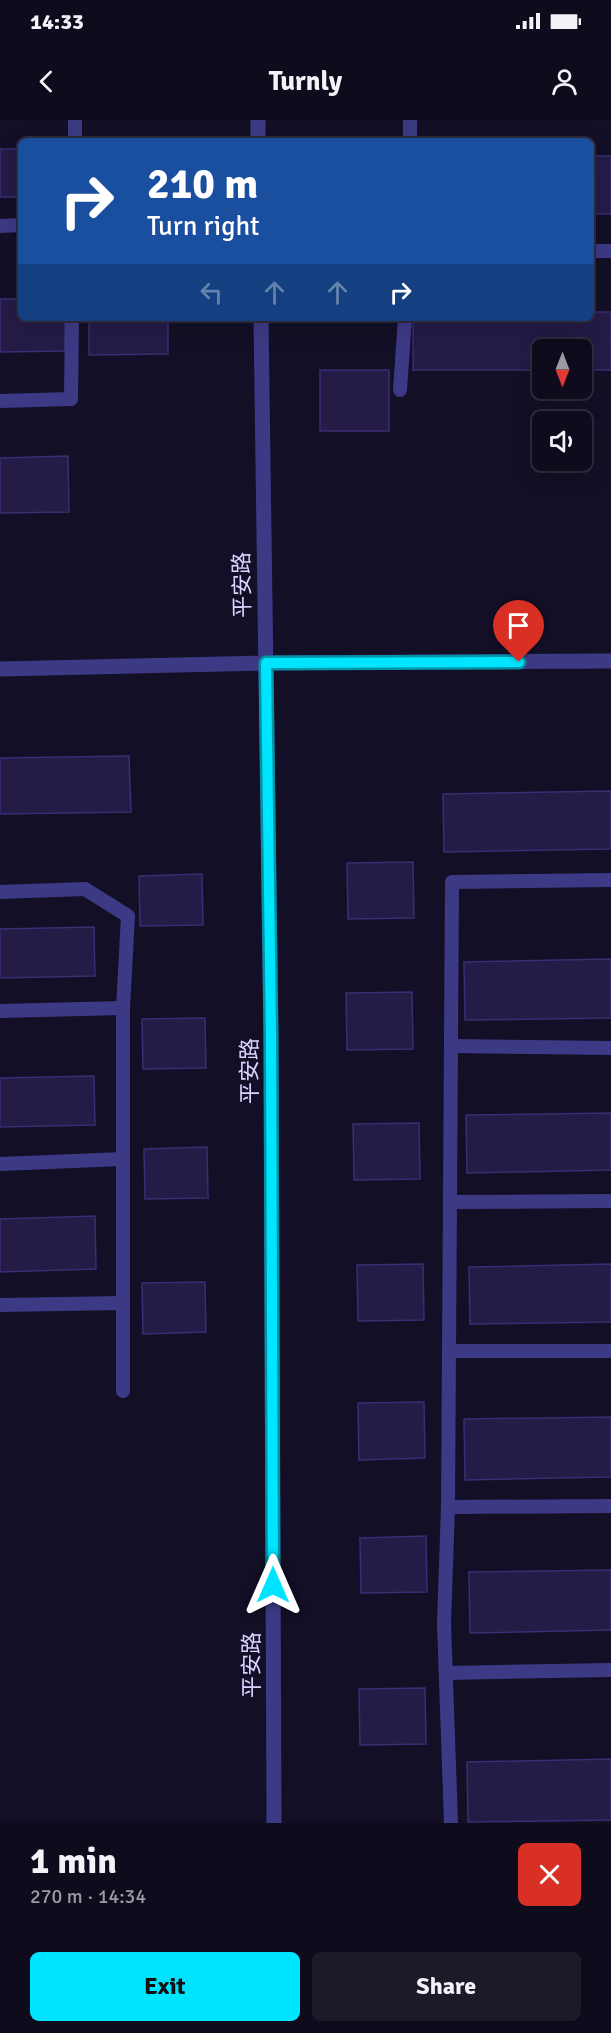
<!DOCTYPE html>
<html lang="en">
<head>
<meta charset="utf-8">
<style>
  body { margin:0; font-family:Signika,"Noto Sans SC",sans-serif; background:#1c1929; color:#f1f3f6; height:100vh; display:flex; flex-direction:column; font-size:22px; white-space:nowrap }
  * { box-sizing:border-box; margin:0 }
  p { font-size:20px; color:#9b9ba3 }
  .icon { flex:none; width:33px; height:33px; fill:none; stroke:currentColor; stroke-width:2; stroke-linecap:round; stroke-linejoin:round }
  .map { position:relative; height:1703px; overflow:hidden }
  .side { display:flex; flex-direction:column; background:#0e0b1c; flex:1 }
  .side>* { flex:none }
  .guide { position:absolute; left:18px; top:18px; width:576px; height:183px; border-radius:9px; box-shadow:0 6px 24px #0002,0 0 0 2px #2e2b3b; background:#1a4fa0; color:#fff; overflow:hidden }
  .needle { width:39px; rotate:180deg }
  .fabs { position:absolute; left:532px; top:219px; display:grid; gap:12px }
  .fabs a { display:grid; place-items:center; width:60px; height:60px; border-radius:9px; background:#0e0b1c; box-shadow:0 6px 24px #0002,0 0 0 2px #2e2b3b; font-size:30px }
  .pin { position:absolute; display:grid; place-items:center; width:51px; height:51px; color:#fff; margin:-62px -26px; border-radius:50% 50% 50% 0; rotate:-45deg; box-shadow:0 0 6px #0007 }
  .pin .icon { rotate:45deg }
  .me { position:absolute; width:66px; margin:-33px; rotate:0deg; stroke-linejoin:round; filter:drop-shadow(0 0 4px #0008) }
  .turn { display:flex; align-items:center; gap:21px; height:126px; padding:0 30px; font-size:27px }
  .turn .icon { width:78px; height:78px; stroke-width:2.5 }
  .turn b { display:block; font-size:42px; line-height:51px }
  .lanes { display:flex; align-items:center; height:57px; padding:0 30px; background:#0003; justify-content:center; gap:30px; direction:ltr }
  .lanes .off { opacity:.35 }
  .round { display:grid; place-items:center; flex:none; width:63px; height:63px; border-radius:9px; background:#1c1929 }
  .headline { display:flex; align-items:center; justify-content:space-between; height:102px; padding:0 30px }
  h1 { font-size:36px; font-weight:700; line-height:45px }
  .primary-button { display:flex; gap:12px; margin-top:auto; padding:12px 30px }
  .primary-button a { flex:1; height:69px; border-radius:9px; background:#00e5ff; color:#111; font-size:24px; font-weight:700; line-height:69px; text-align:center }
  .primary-button a+a { background:#1c1929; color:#f1f3f6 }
  .status { display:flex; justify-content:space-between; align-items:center; height:42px; padding:0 30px; background:#0e0b1c; direction:ltr }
  .status svg { height:16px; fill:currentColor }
  header { display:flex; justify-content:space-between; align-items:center; height:78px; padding:0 30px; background:#0e0b1c; font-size:27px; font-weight:700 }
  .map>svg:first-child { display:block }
  .building { fill:#241b47; stroke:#3b2d73; stroke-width:1.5 }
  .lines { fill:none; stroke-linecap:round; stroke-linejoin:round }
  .service { stroke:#3d3a85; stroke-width:14 }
  .tertiary { stroke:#3d3a85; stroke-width:15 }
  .route-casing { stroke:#0095a6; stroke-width:15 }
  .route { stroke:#00e5ff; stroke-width:10 }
  .labels { text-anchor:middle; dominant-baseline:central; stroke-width:4.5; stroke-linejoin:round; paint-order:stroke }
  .street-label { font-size:22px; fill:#d9d4ff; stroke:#130f26 }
</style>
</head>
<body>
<div class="status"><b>14:33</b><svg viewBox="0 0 49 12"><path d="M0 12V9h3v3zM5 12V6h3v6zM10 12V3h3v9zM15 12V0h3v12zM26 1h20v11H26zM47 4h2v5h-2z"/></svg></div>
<header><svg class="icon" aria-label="back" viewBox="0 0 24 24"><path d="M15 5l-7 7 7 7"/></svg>Turnly<svg class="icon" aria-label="person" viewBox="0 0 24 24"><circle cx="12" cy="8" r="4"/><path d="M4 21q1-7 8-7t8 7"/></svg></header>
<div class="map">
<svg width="611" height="1703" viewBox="0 0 611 1703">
  <rect width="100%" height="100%" fill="#130f26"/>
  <g class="building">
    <rect x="0" y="29" width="21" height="48"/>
    <rect x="591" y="36" width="20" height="58"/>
    <polygon points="0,179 21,179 21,198 65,198 65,231 0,232"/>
    <polygon points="591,192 611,192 611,250 582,250 582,230 543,230 543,250 413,250 413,198 591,198"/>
    <polygon points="89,198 168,198 168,234 89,235"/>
    <rect x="320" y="250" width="69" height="61"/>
    <polygon points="68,336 69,392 0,393 0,338"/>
    <polygon points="129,636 131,692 0,694 0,638"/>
    <polygon points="611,671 611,729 444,732 443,674"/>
    <polygon points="413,742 414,798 348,799 347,743"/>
    <polygon points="202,754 203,805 140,806 139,756"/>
    <polygon points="94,807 95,856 0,858 0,809"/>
    <polygon points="611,839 611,898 465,900 464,842"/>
    <polygon points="412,872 413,929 347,930 346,873"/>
    <polygon points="205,898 206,948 143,949 142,899"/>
    <polygon points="94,956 95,1005 0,1007 0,958"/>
    <polygon points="611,993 611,1050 467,1053 466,995"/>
    <polygon points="419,1003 420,1059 354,1060 353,1004"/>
    <polygon points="207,1027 208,1078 145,1079 144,1029"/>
    <polygon points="95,1096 96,1149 0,1152 0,1099"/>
    <polygon points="423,1144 424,1200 358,1201 357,1145"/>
    <polygon points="611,1144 611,1202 470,1204 469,1147"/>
    <polygon points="205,1162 206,1212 143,1214 142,1163"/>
    <polygon points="424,1282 425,1338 359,1340 358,1283"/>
    <polygon points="611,1297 611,1357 465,1360 464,1299"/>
    <polygon points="426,1416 427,1472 361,1473 360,1418"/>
    <polygon points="611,1450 611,1510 470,1513 469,1452"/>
    <polygon points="425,1568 426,1624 360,1625 359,1569"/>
    <polygon points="611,1639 611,1700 468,1702 467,1642"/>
  </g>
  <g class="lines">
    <g class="service">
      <polyline points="75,21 75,0"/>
      <polyline points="410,21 410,0"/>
      <polyline points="0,106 21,105"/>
      <polyline points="591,131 611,131"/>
      <polyline points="400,270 405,198"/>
      <polyline points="0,281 71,279 72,198"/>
      <polyline points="0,772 85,769 128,796 123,888 123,1271"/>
      <polyline points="0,891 123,888"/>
      <polyline points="451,926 611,928"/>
      <polyline points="0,1044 123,1039"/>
      <polyline points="450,1082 611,1081"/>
      <polyline points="0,1185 123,1183"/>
      <polyline points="449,1231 611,1231"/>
      <polyline points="448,1387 611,1386"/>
      <polyline points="446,1553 611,1550"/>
      <polyline points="451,1703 444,1503 448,1387 452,762 611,760"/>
    </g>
    <g class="tertiary">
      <polyline points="258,0 258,21"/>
      <polyline points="261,198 271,917 274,1703"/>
      <polyline points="0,549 266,543 611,541"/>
    </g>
  </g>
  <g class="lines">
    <g class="route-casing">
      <polyline id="route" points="273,1465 271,917 266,543 519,542"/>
    </g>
    <use href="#route" class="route"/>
  </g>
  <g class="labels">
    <g class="street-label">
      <text transform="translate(242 465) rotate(-91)">平安路</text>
      <text transform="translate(249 951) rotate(-90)">平安路</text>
      <text transform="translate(251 1545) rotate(-90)">平安路</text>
    </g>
  </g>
</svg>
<div class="fabs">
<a><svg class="needle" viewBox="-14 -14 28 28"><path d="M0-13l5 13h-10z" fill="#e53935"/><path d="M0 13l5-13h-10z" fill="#9b9ba3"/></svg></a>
<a><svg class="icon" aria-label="sound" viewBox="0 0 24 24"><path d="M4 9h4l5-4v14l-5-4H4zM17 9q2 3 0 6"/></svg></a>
</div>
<div class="pin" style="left:519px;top:542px;background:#d93025"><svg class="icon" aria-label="arrive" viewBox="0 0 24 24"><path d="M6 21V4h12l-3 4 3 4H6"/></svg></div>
<svg class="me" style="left:273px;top:1465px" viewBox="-20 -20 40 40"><path d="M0-17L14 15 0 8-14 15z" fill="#00e5ff" stroke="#fff" stroke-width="4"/></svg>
<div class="guide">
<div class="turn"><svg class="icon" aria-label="right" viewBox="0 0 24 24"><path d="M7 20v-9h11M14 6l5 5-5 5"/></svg><div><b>210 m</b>Turn right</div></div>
<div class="lanes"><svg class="icon off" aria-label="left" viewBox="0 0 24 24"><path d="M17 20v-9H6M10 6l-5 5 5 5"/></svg><svg class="icon off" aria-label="ahead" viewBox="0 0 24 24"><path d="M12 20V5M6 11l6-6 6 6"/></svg><svg class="icon off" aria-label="ahead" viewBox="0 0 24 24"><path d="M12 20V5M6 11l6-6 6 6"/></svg><svg class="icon" aria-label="right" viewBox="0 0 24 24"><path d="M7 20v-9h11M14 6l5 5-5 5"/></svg></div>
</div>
</div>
<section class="side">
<div class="headline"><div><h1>1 min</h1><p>270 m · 14:34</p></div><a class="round" style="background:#d93025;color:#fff"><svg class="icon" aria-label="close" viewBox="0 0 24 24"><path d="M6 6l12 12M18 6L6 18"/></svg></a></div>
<div class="primary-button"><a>Exit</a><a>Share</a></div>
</section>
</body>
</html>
